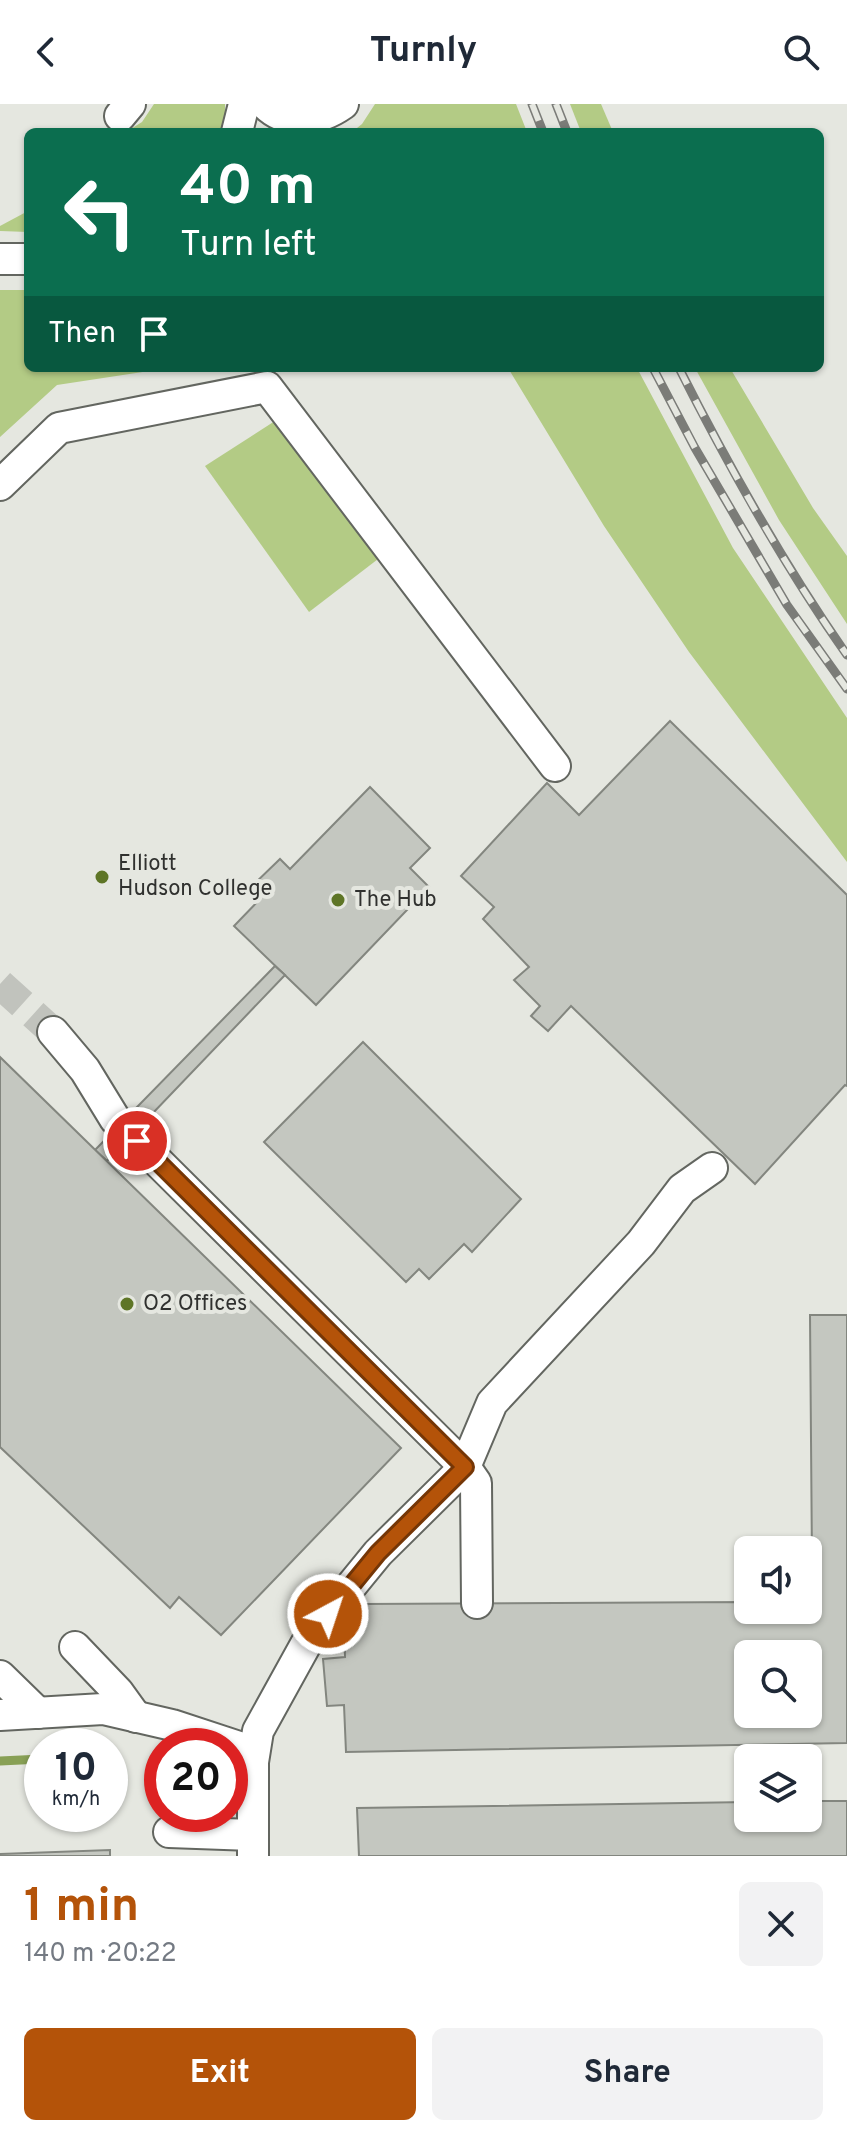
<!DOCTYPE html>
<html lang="en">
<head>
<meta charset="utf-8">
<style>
  body { margin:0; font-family:Overpass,sans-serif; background:#f2f2f3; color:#1f2937; height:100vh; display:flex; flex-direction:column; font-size:30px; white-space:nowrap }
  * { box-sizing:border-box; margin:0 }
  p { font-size:26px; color:#747a83 }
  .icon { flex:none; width:44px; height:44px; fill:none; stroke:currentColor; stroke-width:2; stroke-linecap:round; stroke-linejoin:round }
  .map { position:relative; height:1752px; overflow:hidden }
  .details { display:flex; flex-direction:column; background:#fff; flex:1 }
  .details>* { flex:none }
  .top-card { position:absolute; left:24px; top:24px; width:800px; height:244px; border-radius:12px; box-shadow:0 2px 6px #0004; background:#0b6e4f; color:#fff; overflow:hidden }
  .controls { position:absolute; left:734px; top:1432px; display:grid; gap:16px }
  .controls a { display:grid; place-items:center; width:88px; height:88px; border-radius:12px; background:#fff; box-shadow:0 2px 6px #0004; font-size:40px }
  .speed { position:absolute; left:24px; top:1624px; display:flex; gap:16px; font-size:40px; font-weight:700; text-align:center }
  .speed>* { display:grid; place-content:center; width:104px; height:104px; border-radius:50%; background:#fff; box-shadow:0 2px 6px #0004; line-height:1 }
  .speed small { font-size:20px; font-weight:400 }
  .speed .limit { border:12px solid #d22; background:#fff; color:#111 }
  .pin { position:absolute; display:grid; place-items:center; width:68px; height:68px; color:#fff; margin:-34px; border:4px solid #fff; border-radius:50%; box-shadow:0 2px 8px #0007 }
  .me { position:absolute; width:88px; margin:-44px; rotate:40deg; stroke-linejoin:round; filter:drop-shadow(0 0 6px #0008) }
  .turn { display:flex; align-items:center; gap:28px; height:168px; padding:0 24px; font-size:36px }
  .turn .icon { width:104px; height:104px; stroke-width:2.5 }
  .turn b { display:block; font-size:56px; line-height:68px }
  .then { display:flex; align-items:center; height:76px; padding:0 24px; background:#0003; gap:16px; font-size:30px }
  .round { display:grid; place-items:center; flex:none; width:84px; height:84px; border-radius:12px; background:#f2f2f3 }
  .headline { display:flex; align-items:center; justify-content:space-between; height:136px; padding:0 24px }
  h1 { font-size:48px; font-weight:700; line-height:60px; color:#b45309 }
  .action { display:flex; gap:16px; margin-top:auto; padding:16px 24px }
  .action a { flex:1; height:92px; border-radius:12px; background:#b45309; color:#fff; font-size:32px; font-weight:700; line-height:92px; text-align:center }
  .action a+a { background:#f2f2f3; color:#1f2937 }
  header { display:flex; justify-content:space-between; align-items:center; height:104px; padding:0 24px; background:#fff; font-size:36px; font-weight:700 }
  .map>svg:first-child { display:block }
  .green { fill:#b3cb85 }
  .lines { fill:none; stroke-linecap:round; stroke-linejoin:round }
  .stream { stroke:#88a055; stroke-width:9 }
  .building { fill:#c4c7c0; stroke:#83867f; stroke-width:2; fill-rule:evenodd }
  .minor-tunnel { stroke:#c1c3bd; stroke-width:30; stroke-dasharray:30 15; stroke-linecap:butt }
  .minor-casing { stroke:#636660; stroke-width:34 }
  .minor { stroke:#fff; stroke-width:30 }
  .rail-casing { stroke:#7b7c78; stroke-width:9 }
  .rail { stroke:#e5e7e0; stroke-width:6; stroke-dasharray:18; stroke-linecap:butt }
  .route-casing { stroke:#753606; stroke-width:20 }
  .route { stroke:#b45309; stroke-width:14 }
  .poi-dot { fill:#5e7526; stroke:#e5e7e0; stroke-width:3 }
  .labels { text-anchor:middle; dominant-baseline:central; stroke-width:8; stroke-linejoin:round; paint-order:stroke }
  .poi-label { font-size:22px; fill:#30312f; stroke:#e5e7e0; text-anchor:start }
</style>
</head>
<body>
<header><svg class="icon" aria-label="back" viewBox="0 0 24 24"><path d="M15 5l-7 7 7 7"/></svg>Turnly<svg class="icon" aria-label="search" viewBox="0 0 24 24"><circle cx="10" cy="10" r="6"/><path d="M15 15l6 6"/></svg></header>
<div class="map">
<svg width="847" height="1752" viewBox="0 0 847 1752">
  <rect width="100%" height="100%" fill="#e5e7e0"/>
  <g class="green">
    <polygon points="154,0 225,0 225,11 221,28 126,28 142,18"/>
    <polygon points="375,0 516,0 527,28 352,28 362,20"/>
    <polygon points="570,0 601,0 613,28 581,28"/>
    <polygon points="28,107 28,128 0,127 0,122"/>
    <polygon points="0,186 28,186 28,264 169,264 57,281 0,333"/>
    <polygon points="508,264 637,264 733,444 847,614 847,758 689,548 604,422"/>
    <polygon points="695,264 730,264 813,404 847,452 847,520 779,416"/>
    <polygon points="278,315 382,452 309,508 205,362"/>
  </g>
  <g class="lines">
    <polyline class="stream" points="0,1657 42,1655"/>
  </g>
  <g class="building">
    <polygon points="670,617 847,791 847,982 845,981 755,1080 571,902 548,927 531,912 540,902 514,876 529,863 483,815 494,803 461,772 547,679 579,711"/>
    <polygon points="370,683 430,744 410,764 429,783 316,901 234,822 263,792 253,781 280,755 290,765"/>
    <polygon points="275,862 285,871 107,1057 95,1046"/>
    <polygon points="363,938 521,1095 472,1148 464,1140 429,1175 419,1165 406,1178 264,1038"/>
    <polygon points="0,953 401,1344 221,1531 179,1493 170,1504 0,1343"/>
    <path d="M 810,1211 L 847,1211 L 847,1639 L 346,1648 L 344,1601 L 327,1602 L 323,1555 L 345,1553 L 344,1522 L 363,1500 L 748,1498 L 748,1506 L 808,1506 L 812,1459 ZM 748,1550 L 808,1550 L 808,1610 L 748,1610 Z"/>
    <polygon points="808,1697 847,1697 847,1752 359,1752 357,1704 748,1698 748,1714 808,1714"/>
    <polygon points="110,1746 110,1752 0,1752 0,1750"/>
  </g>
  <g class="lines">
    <polyline class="minor-tunnel" points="0,880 53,928"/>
    <g class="minor-casing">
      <g id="minor">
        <path d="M 265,0 C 287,22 319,17 343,0"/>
        <polyline points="120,12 130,0"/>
        <polyline points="237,28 244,0"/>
        <polyline points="0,155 28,155"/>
        <polyline points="0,381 59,324 267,283 555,662"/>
        <polyline points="53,928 85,966 115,1015"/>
        <polyline points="137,1037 465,1363 476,1379 477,1499"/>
        <polyline points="75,1543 118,1588 136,1613"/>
        <polyline points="0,1572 38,1609"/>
        <polyline points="0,1611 103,1605 172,1621 254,1648"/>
        <polyline points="169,1728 252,1731"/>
        <polyline points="253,1752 253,1658 258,1627 311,1531 378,1449 465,1363 492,1299 641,1139 682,1085 712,1064"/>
      </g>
    </g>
    <use href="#minor" class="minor"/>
    <g class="rail-casing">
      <g id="rail">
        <polyline points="532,0 543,28"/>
        <polyline points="556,0 567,28"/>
        <polyline points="653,264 695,344 787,501 847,585"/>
        <path d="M 679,264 C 729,363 783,460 847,551"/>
      </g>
    </g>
    <use href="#rail" class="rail"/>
  </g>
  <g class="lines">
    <g class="route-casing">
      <polyline id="route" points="137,1037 465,1363 378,1449 328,1510"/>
    </g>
    <use href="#route" class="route"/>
  </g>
  <g class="poi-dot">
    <circle cx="102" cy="773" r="8"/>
    <circle cx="338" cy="796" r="8"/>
    <circle cx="127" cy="1200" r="8"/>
  </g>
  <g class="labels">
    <g class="poi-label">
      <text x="118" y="760">Elliott<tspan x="118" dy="25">Hudson College</tspan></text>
      <text x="354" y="796">The Hub</text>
      <text x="143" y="1200">O2 Offices</text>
    </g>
  </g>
</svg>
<div class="controls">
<a><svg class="icon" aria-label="sound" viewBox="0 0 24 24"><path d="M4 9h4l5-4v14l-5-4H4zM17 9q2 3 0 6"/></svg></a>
<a><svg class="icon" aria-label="search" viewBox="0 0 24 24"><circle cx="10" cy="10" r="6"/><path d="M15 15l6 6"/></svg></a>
<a><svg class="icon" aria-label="layers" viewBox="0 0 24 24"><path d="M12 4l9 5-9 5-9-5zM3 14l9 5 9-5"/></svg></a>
</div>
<div class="speed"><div>10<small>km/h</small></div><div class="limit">20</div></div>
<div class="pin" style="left:137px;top:1037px;background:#d93025"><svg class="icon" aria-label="arrive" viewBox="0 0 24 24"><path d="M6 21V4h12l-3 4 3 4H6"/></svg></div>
<svg class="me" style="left:328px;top:1510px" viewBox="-20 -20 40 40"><circle r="17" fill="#b45309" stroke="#fff" stroke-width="3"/><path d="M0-11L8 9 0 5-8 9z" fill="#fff"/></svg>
<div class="top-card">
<div class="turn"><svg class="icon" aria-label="left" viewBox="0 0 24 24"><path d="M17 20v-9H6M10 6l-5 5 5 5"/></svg><div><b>40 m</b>Turn left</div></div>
<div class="then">Then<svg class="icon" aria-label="arrive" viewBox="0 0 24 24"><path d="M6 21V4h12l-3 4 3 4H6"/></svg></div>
</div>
</div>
<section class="details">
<div class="headline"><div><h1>1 min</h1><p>140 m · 20:22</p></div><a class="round"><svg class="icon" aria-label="close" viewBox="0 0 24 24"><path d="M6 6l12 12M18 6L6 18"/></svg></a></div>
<div class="action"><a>Exit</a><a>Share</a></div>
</section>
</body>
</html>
